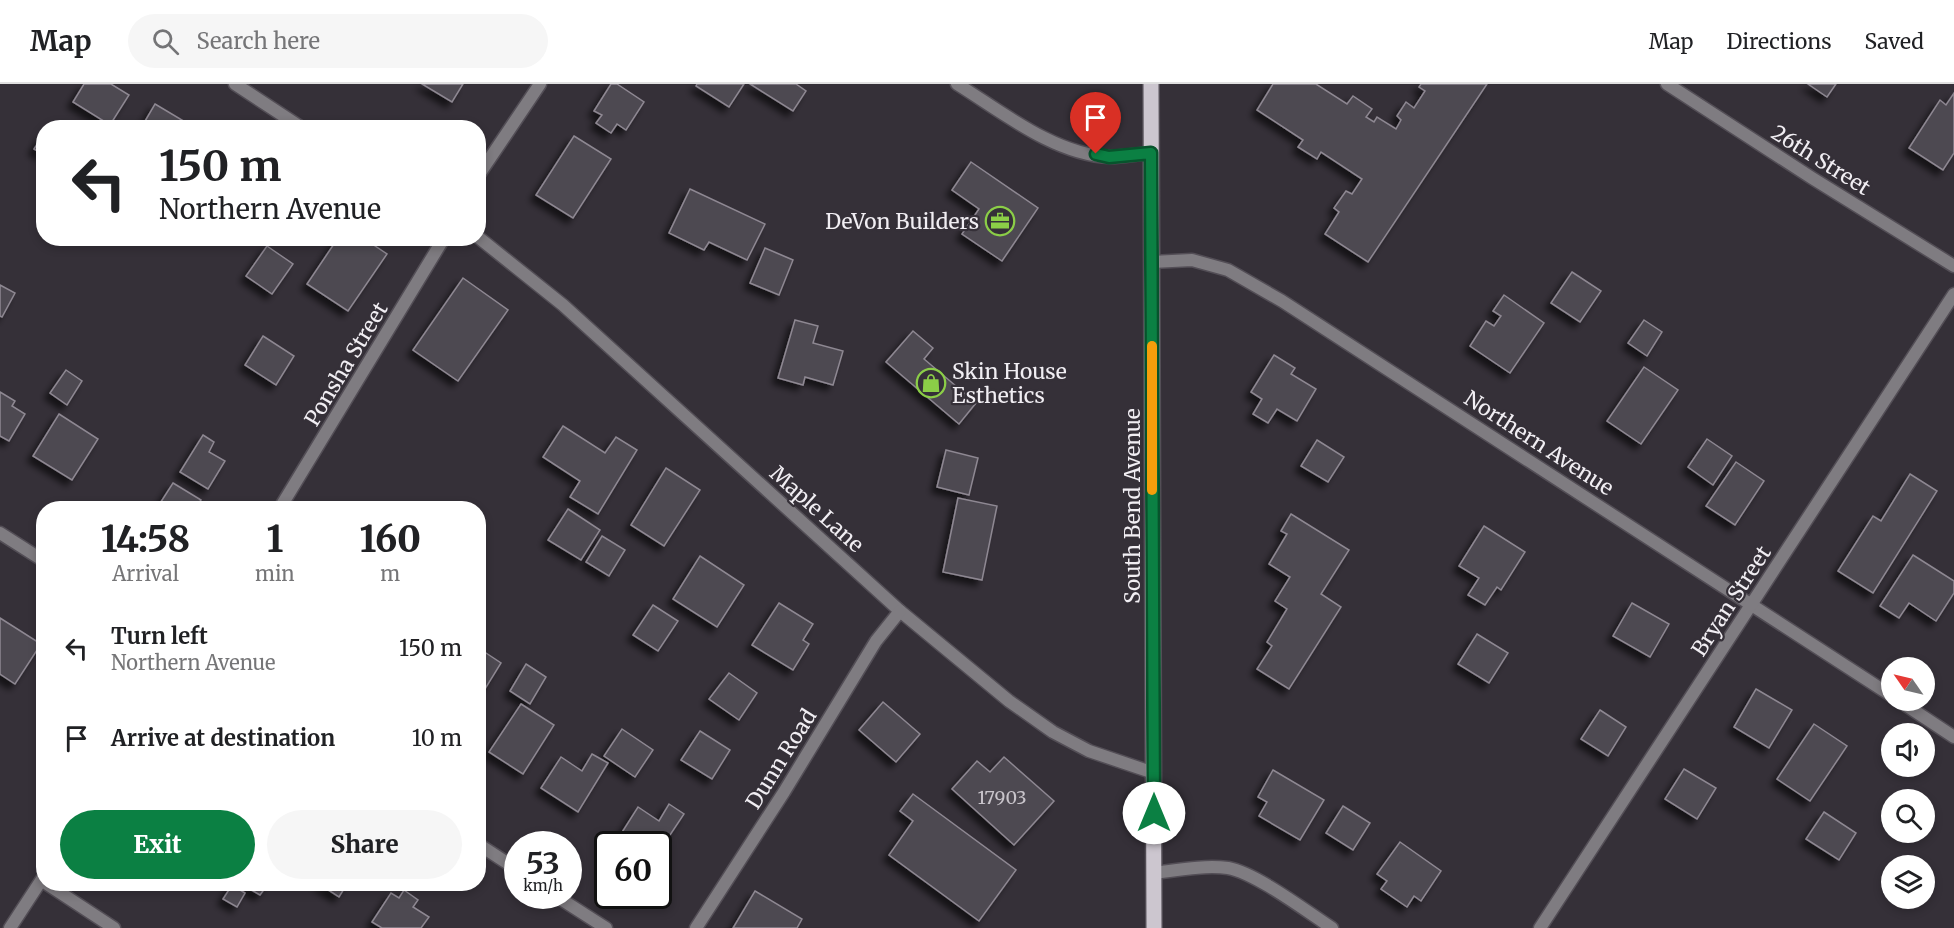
<!DOCTYPE html>
<html lang="en">
<head>
<meta charset="utf-8">
<style>
  body { margin:0; font-family:Merriweather,serif; background:#f6f6f6; color:#202124; height:100vh; display:flex; flex-direction:column; font-size:22px; white-space:nowrap }
  * { box-sizing:border-box; margin:0 }
  p { font-size:20px; color:#757577 }
  .icon { flex:none; width:33px; height:33px; fill:none; stroke:currentColor; stroke-width:2; stroke-linecap:round; stroke-linejoin:round }
  .map { position:relative; flex:1; overflow:hidden }
  .sheet { position:absolute; left:36px; top:417px; width:450px; height:390px; display:flex; flex-direction:column; background:#fff; border-radius:24px; box-shadow:0 3px 9px #0003 }
  .sheet>* { flex:none }
  .guide { position:absolute; left:36px; top:36px; width:450px; height:126px; border-radius:24px; box-shadow:0 3px 9px #0003; background:#fff; color:#202124; overflow:hidden }
  .needle { width:39px; rotate:304deg }
  .controls { position:absolute; left:1881px; top:573px; display:grid; gap:12px }
  .controls a { display:grid; place-items:center; width:54px; height:54px; border-radius:50%; background:#fff; box-shadow:0 3px 9px #0003; font-size:30px }
  .speed { position:absolute; left:504px; top:747px; display:flex; gap:12px; font-size:30px; font-weight:700; text-align:center }
  .speed>* { display:grid; place-content:center; width:78px; height:78px; border-radius:50%; background:#fff; box-shadow:0 3px 9px #0003; line-height:1 }
  .speed small { font-size:15px; font-weight:400 }
  .speed .limit { border:3px solid #111; border-radius:9px; background:#fff; color:#111 }
  .pin { position:absolute; display:grid; place-items:center; width:51px; height:51px; color:#fff; margin:-62px -26px; border-radius:50% 50% 50% 0; rotate:-45deg; box-shadow:0 0 6px #0007 }
  .pin .icon { rotate:45deg }
  .me { position:absolute; width:66px; margin:-33px; rotate:0deg; stroke-linejoin:round; filter:drop-shadow(0 0 4px #0008) }
  .turn { display:flex; align-items:center; gap:21px; height:126px; padding:0 24px; font-size:27px }
  .turn .icon { width:78px; height:78px; stroke-width:2.5 }
  .turn b { display:block; font-size:42px; line-height:51px }
  .eta { display:flex; justify-content:space-evenly; align-items:center; height:102px; text-align:center }
  .eta b { font-size:36px; font-weight:800; line-height:42px }
  .button { display:flex; gap:12px; margin-top:auto; padding:12px 24px }
  .button a { flex:1; height:69px; border-radius:36px; background:#0b8043; color:#fff; font-size:24px; font-weight:800; line-height:69px; text-align:center }
  .button a+a { background:#f6f6f6; color:#202124 }
  ul { padding:0; list-style:none }
  li { display:flex; align-items:center; gap:18px; height:90px; padding:0 24px }
  li div { flex:1 }
  li b { display:block; font-size:22px }
  li em { font-style:normal }
  header { display:flex; align-items:center; gap:36px; box-sizing:border-box; height:84px; padding:0 30px; background:#fff; border-bottom:2px solid #e0e0e0 }
  header strong { font-size:28px }
  nav { display:flex; gap:33px; margin-inline-start:auto; font-size:21px }
  .search { width:420px; height:54px; background:#f6f6f6; display:flex; align-items:center; gap:15px; box-sizing:border-box; padding:0 21px; border-radius:33px; color:#757577; font-size:22px }
  .map>svg:first-child { display:block }
  .building { fill:#4d4851; stroke:#8e8892; stroke-width:1.5; filter:url(#shadow) }
  .lines { fill:none; stroke-linecap:round; stroke-linejoin:round }
  .service-casing { stroke:#534e56; stroke-width:15 }
  .minor-casing { stroke:#534e56; stroke-width:15 }
  .primary-casing { stroke:#534e56; stroke-width:18 }
  .service { stroke:#7f7c81; stroke-width:12 }
  .minor { stroke:#7f7c81; stroke-width:12 }
  .primary { stroke:#ccc6cf; stroke-width:15 }
  .route-casing { stroke:#07532c; stroke-width:15 }
  .route { stroke:#0b8043; stroke-width:10 }
  .slow { stroke:#f59e0b; stroke-width:10 }
  .labels { text-anchor:middle; dominant-baseline:central; stroke-width:4.5; stroke-linejoin:round; paint-order:stroke }
  .number-label { font-size:18px; fill:#c8c4ca }
  .street-label { font-size:21px; fill:#f1eef3; stroke:#353038 }
  .poi-label { font-size:21px; fill:#f1eef3; stroke:#353038; text-anchor:end }
</style>
</head>
<body>
<header>
<strong>Map</strong>
<div class="search"><svg class="icon" aria-label="search" viewBox="0 0 24 24"><circle cx="10" cy="10" r="6"/><path d="M15 15l6 6"/></svg>Search here</div>
<nav><a>Map</a><a>Directions</a><a>Saved</a></nav>
</header>
<div class="map">
<svg width="1954" height="844" viewBox="0 0 1954 844">
  <defs>
    <filter id="shadow"><feDropShadow dx="-5.5" dy="5.5" stdDeviation="3" flood-color="#0009"/></filter>
  </defs>
  <rect width="100%" height="100%" fill="#353038"/>
  <g class="building">
    <polygon points="84,0 111,0 129,11 110,41 73,18"/>
    <polygon points="422,0 463,0 452,18"/>
    <polygon points="611,0 617,0 644,18 626,46 617,40 611,49 596,39 602,31 594,27"/>
    <polygon points="697,0 744,0 729,23 696,2"/>
    <polygon points="750,0 796,0 806,7 793,27"/>
    <polygon points="1273,0 1316,0 1347,20 1353,12 1372,25 1366,33 1374,38 1377,33 1396,45 1401,36 1397,32 1406,18 1414,24 1425,7 1419,3 1421,0 1487,0 1368,178 1325,150 1339,128 1334,124 1346,107 1352,110 1362,95 1321,68 1317,75 1298,63 1303,56 1257,26"/>
    <polygon points="1808,0 1836,0 1827,13"/>
    <polygon points="1954,9 1954,69 1943,86 1909,64 1940,16 1946,21"/>
    <polygon points="155,20 192,42 191,44 141,44"/>
    <polygon points="44,50 44,71 34,65"/>
    <polygon points="574,52 611,75 573,134 536,111"/>
    <polygon points="971,78 1038,124 1002,177 962,150 979,125 952,106"/>
    <polygon points="690,105 765,140 747,176 709,158 704,166 669,149"/>
    <polygon points="338,154 363,154 387,170 348,227 307,200"/>
    <polygon points="267,162 293,180 272,210 246,192"/>
    <polygon points="765,164 793,176 779,211 750,199"/>
    <polygon points="1572,188 1601,207 1580,238 1551,219"/>
    <polygon points="463,194 508,226 458,297 413,266"/>
    <polygon points="0,201 15,209 2,233 0,232"/>
    <polygon points="1504,211 1544,239 1510,289 1470,262 1486,237 1494,242 1501,232 1493,227"/>
    <polygon points="795,236 818,242 813,259 843,267 833,301 805,293 803,301 778,294"/>
    <polygon points="1644,236 1662,248 1647,272 1628,259"/>
    <polygon points="913,247 933,264 924,275 976,319 959,340 886,278"/>
    <polygon points="263,252 294,272 276,301 245,281"/>
    <polygon points="1274,271 1295,284 1291,290 1316,305 1297,337 1277,325 1268,339 1253,330 1262,315 1251,308"/>
    <polygon points="1644,283 1678,306 1641,360 1607,337"/>
    <polygon points="66,286 82,297 67,321 50,309"/>
    <polygon points="0,308 15,317 12,322 25,330 9,357 0,352"/>
    <polygon points="59,330 98,355 72,396 33,372"/>
    <polygon points="563,342 605,369 616,353 637,366 598,430 570,413 580,397 543,373"/>
    <polygon points="203,351 214,358 209,368 225,377 208,405 180,388"/>
    <polygon points="1707,355 1732,372 1713,401 1688,383"/>
    <polygon points="1317,356 1344,373 1328,398 1301,382"/>
    <polygon points="946,366 978,374 969,411 937,403"/>
    <polygon points="1736,378 1764,397 1735,441 1706,422"/>
    <polygon points="666,384 700,406 664,462 631,441"/>
    <polygon points="1910,390 1937,407 1873,509 1838,487 1873,432 1881,437"/>
    <polygon points="173,399 201,416 195,424 157,424"/>
    <polygon points="958,414 997,422 982,496 943,488"/>
    <polygon points="568,425 600,446 581,476 548,456"/>
    <polygon points="1291,430 1349,466 1321,510 1341,523 1289,605 1257,585 1272,562 1267,558 1287,525 1275,517 1290,493 1269,480 1287,450 1281,447"/>
    <polygon points="1484,442 1525,468 1501,506 1497,503 1485,521 1468,511 1479,494 1459,482"/>
    <polygon points="602,452 625,466 609,492 586,478"/>
    <polygon points="1913,471 1954,497 1954,509 1936,537 1909,519 1899,534 1880,522"/>
    <polygon points="700,472 744,501 717,543 673,515"/>
    <polygon points="779,519 813,540 803,556 809,560 793,586 752,561"/>
    <polygon points="1632,519 1669,540 1650,573 1613,552"/>
    <polygon points="653,521 678,537 658,567 633,551"/>
    <polygon points="0,534 41,560 15,600 0,590"/>
    <polygon points="1477,550 1508,569 1489,599 1458,580"/>
    <polygon points="483,567 501,579 485,605 478,600 478,574"/>
    <polygon points="526,580 546,593 530,620 510,607"/>
    <polygon points="729,589 757,609 739,636 709,615"/>
    <polygon points="1756,605 1792,626 1769,664 1734,643"/>
    <polygon points="883,618 920,650 896,678 859,646"/>
    <polygon points="521,620 554,641 523,690 489,668"/>
    <polygon points="1600,626 1626,643 1608,672 1581,655"/>
    <polygon points="1814,640 1847,662 1810,717 1777,695"/>
    <polygon points="622,645 653,666 635,693 604,672"/>
    <polygon points="700,647 730,666 712,695 681,676"/>
    <polygon points="592,670 608,679 578,728 541,704 561,673 582,687"/>
    <polygon points="1004,673 1054,717 1014,761 952,705 977,677 990,688"/>
    <polygon points="1684,685 1716,704 1697,735 1665,715"/>
    <polygon points="1273,686 1324,716 1300,756 1259,732 1267,718 1258,713"/>
    <polygon points="913,710 1016,786 979,837 889,771 913,737 900,727"/>
    <polygon points="669,720 684,730 658,769 658,760 630,760 619,753 638,723 659,737"/>
    <polygon points="1343,722 1370,739 1353,766 1326,749"/>
    <polygon points="1824,728 1856,749 1839,776 1806,755"/>
    <polygon points="1400,758 1441,787 1421,817 1414,812 1407,823 1381,805 1387,797 1377,790"/>
    <polygon points="241,800 268,800 260,811"/>
    <polygon points="319,800 347,800 339,813"/>
    <polygon points="232,801 245,809 237,823 223,815"/>
    <polygon points="404,806 418,816 413,823 429,833 421,844 382,844 372,838 391,809 399,814"/>
    <polygon points="755,807 802,835 797,844 733,844"/>
  </g>
  <g class="lines">
    <g class="service-casing">
      <polyline id="service" points="47,800 114,844"/>
    </g>
    <g class="minor-casing">
      <g id="minor">
        <polyline points="235,0 302,44"/>
        <path d="M 957,0 C 1002,28 1055,71 1110,73 C 1123,73 1138,70 1151,69"/>
        <polyline points="1667,0 1812,94 1954,182"/>
        <polyline points="478,92 540,0"/>
        <polyline points="478,153 563,221 900,527 1009,617 1053,648 1089,667 1154,689"/>
        <polyline points="1152,178 1192,176 1228,186 1282,217 1892,612"/>
        <polyline points="280,424 444,154"/>
        <polyline points="0,449 44,477"/>
        <polyline points="1898,616 1954,653"/>
        <polyline points="478,760 518,786"/>
        <path d="M 1154,789 C 1178,786 1204,781 1228,784 C 1256,789 1306,827 1332,844"/>
        <polyline points="556,812 606,844"/>
        <polyline points="10,844 44,792"/>
        <polyline points="696,844 784,708 876,557 900,527"/>
        <polyline points="1540,844 1954,210"/>
      </g>
    </g>
    <g class="primary-casing">
      <polyline id="primary" points="1151,0 1154,844"/>
    </g>
    <use href="#service" class="service"/>
    <use href="#minor" class="minor"/>
    <use href="#primary" class="primary"/>
  </g>
  <g class="lines">
    <g class="route-casing">
      <polyline id="route" points="1096,70 1109,73 1151,69 1154,729"/>
    </g>
    <use href="#route" class="route"/>
    <polyline class="slow" points="1152,262 1152,406"/>
  </g>
  <defs>
    <g id="office-ring" transform="scale(1.5)"><circle r="9.5" fill="#353038" stroke="#8bce47" stroke-width="1.5"/><path d="M-6-3h4V-5.5h4V-3h4V5H-6ZM-1-4.5V-3h2v-1.5ZM-6 0V1H6V0Z" fill="#8bce47"/></g>
    <g id="shop-ring" transform="scale(1.5)"><circle r="9.5" fill="#353038" stroke="#8bce47" stroke-width="1.5"/><path d="M-5-2.5h2.3a2.7 3.5 0 0 1 5.4 0H5L5.5 6h-11ZM-1.5-2.5h3a1.5 2.3 0 0 0-3 0Z" fill="#8bce47"/></g>
  </defs>
  <g fill-rule="evenodd">
    <use href="#office-ring" x="1000" y="137"/>
    <use href="#shop-ring" x="931" y="299"/>
  </g>
  <g class="labels">
    <g class="number-label">
      <text x="1002" y="713">17903</text>
    </g>
    <g class="street-label">
      <text transform="translate(1821 76) rotate(32)">26th Street</text>
      <text transform="translate(346 280) rotate(-59)">Ponsha Street</text>
      <text transform="translate(1539 359) rotate(33)">Northern Avenue</text>
      <text transform="translate(1132 422) rotate(-90)">South Bend Avenue</text>
      <text transform="translate(817 425) rotate(42)">Maple Lane</text>
      <text transform="translate(1731 517) rotate(-57)">Bryan Street</text>
      <text transform="translate(781 675) rotate(-58)">Dunn Road</text>
    </g>
    <g class="poi-label">
      <text x="979" y="137">DeVon Builders</text>
      <text x="952" y="287" text-anchor="start">Skin House<tspan x="952" dy="24">Esthetics</tspan></text>
    </g>
  </g>
</svg>
<div class="controls">
<a><svg class="needle" viewBox="-14 -14 28 28"><path d="M0-13l5 13h-10z" fill="#e53935"/><path d="M0 13l5-13h-10z" fill="#757577"/></svg></a>
<a><svg class="icon" aria-label="sound" viewBox="0 0 24 24"><path d="M4 9h4l5-4v14l-5-4H4zM17 9q2 3 0 6"/></svg></a>
<a><svg class="icon" aria-label="search" viewBox="0 0 24 24"><circle cx="10" cy="10" r="6"/><path d="M15 15l6 6"/></svg></a>
<a><svg class="icon" aria-label="layers" viewBox="0 0 24 24"><path d="M12 4l9 5-9 5-9-5zM3 14l9 5 9-5"/></svg></a>
</div>
<div class="speed"><div>53<small>km/h</small></div><div class="limit">60</div></div>
<div class="pin" style="left:1096px;top:70px;background:#d93025"><svg class="icon" aria-label="arrive" viewBox="0 0 24 24"><path d="M6 21V4h12l-3 4 3 4H6"/></svg></div>
<svg class="me" style="left:1154px;top:729px" viewBox="-20 -20 40 40"><circle r="19" fill="#fff"/><path d="M0-13L10 11 0 6-10 11z" fill="#0b8043"/></svg>
<div class="guide">
<div class="turn"><svg class="icon" aria-label="left" viewBox="0 0 24 24"><path d="M17 20v-9H6M10 6l-5 5 5 5"/></svg><div><b>150 m</b>Northern Avenue</div></div>
</div>
<section class="sheet">
<div class="eta">
<div><b>14:58</b><p>Arrival</p></div>
<div><b>1</b><p>min</p></div>
<div><b>160</b><p>m</p></div>
</div>
<ul>
<li><svg class="icon" aria-label="left" viewBox="0 0 24 24"><path d="M17 20v-9H6M10 6l-5 5 5 5"/></svg><div><b>Turn left</b><p>Northern Avenue</p></div><em>150 m</em></li>
<li><svg class="icon" aria-label="arrive" viewBox="0 0 24 24"><path d="M6 21V4h12l-3 4 3 4H6"/></svg><div><b>Arrive at destination</b></div><em>10 m</em></li>
</ul>
<div class="button"><a>Exit</a><a>Share</a></div>
</section>
</div>
</body>
</html>
